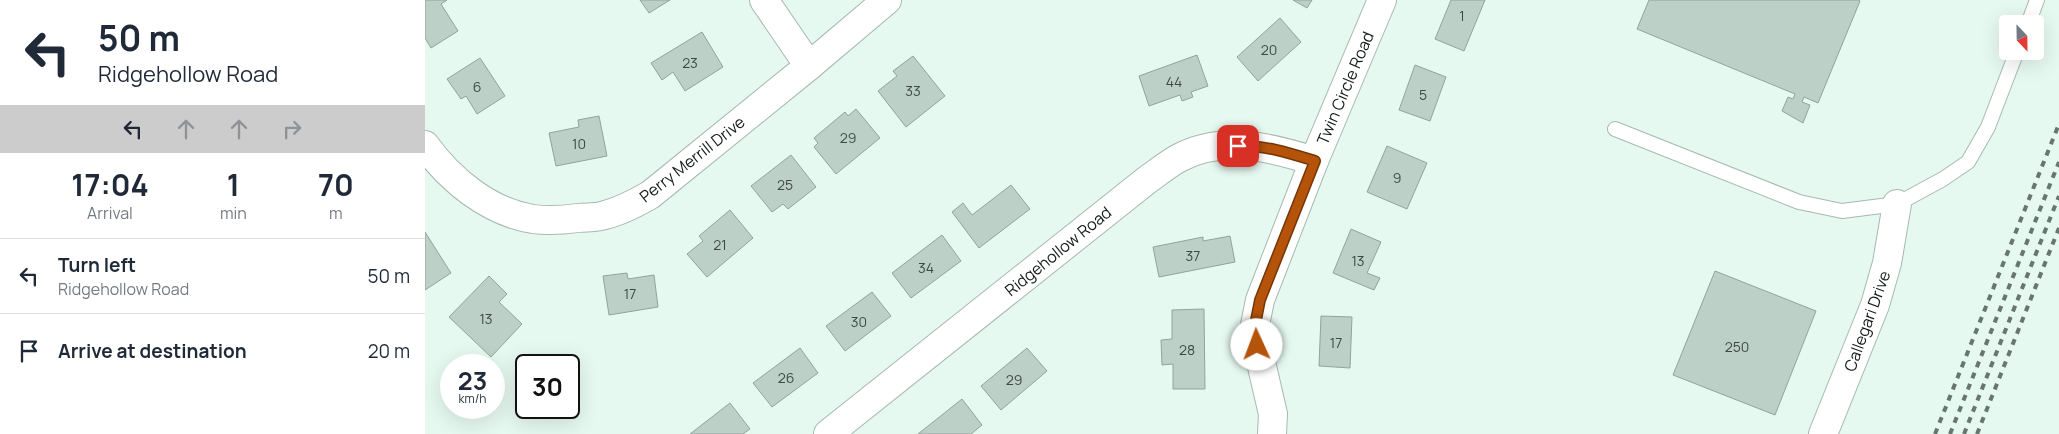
<!DOCTYPE html>
<html lang="en">
<head>
<meta charset="utf-8">
<style>
  body { margin:0; font-family:Manrope,sans-serif; background:#f6f6f7; color:#1f2937; height:100vh; display:flex; flex-direction:column; font-size:19px; white-space:nowrap }
  * { box-sizing:border-box; margin:0 }
  p { font-size:16px; color:#747a83 }
  .icon { flex:none; width:28px; height:28px; fill:none; stroke:currentColor; stroke-width:2; stroke-linecap:round; stroke-linejoin:round }
  .map { position:relative; flex:1; overflow:hidden }
  .side { display:flex; flex-direction:column; background:#fff; width:425px }
  .side>* { flex:none }
  .top-card { background:#fff; color:#1f2937; overflow:hidden }
  .needle { width:32px; rotate:158deg }
  .controls { position:absolute; left:1574px; top:15px; display:grid; gap:10px }
  .controls a { display:grid; place-items:center; width:45px; height:45px; border-radius:5px; background:#fff; box-shadow:0 5px 20px #0002; font-size:25px }
  .speed { position:absolute; left:15px; top:354px; display:flex; gap:10px; font-size:25px; font-weight:700; text-align:center }
  .speed>* { display:grid; place-content:center; width:65px; height:65px; border-radius:50%; background:#fff; box-shadow:0 5px 20px #0002; line-height:1 }
  .speed small { font-size:12px; font-weight:400 }
  .speed .limit { border:2px solid #111; border-radius:8px; background:#fff; color:#111 }
  .pin { position:absolute; display:grid; place-items:center; width:42px; height:42px; color:#fff; margin:-21px; border-radius:10px; box-shadow:0 2px 8px #0006 }
  .me { position:absolute; width:55px; margin:-28px; rotate:358deg; stroke-linejoin:round; filter:drop-shadow(0 0 4px #0008) }
  .turn { display:flex; align-items:center; gap:18px; height:105px; padding:0 15px; font-size:22px }
  .turn .icon { width:65px; height:65px; stroke-width:2.5 }
  .turn b { display:block; font-size:35px; line-height:42px }
  .lanes { display:flex; align-items:center; height:48px; padding:0 15px; background:#0003; justify-content:center; gap:25px; direction:ltr }
  .lanes .off { opacity:.35 }
  .eta { display:flex; justify-content:space-evenly; align-items:center; height:85px; text-align:center }
  .eta b { font-size:30px; font-weight:700; line-height:35px }
  ul { padding:0; list-style:none }
  li { display:flex; align-items:center; gap:15px; height:75px; padding:0 15px; border-top:1px solid #e0e1e3 }
  li div { flex:1 }
  li b { display:block; font-size:19px }
  li em { font-style:normal }
  main { display:flex; flex:1; min-height:0 }
  .map>svg:first-child { display:block }
  .building { fill:#bdd0c8; stroke:#91a39c }
  .lines { fill:none; stroke-linecap:round; stroke-linejoin:round }
  .lane-casing { stroke:#a6b9b1; stroke-width:16 }
  .street-casing { stroke:#a6b9b1; stroke-width:30 }
  .lane { stroke:#fff; stroke-width:14 }
  .street { stroke:#fff; stroke-width:28 }
  .rail { stroke:#697570; stroke-width:4; stroke-dasharray:6 6; stroke-linecap:butt }
  .route-casing { stroke:#753606; stroke-width:12 }
  .route { stroke:#b45309; stroke-width:9 }
  .labels { text-anchor:middle; dominant-baseline:central; stroke-width:4.5; stroke-linejoin:round; paint-order:stroke }
  .number-label { font-size:14px; fill:#3e4844 }
  .street-label { font-size:16px; fill:#141b18; stroke:#fff }
</style>
</head>
<body>
<main>
<section class="side">
<div class="top-card">
<div class="turn"><svg class="icon" aria-label="left" viewBox="0 0 24 24"><path d="M17 20v-9H6M10 6l-5 5 5 5"/></svg><div><b>50 m</b>Ridgehollow Road</div></div>
<div class="lanes"><svg class="icon" aria-label="left" viewBox="0 0 24 24"><path d="M17 20v-9H6M10 6l-5 5 5 5"/></svg><svg class="icon off" aria-label="ahead" viewBox="0 0 24 24"><path d="M12 20V5M6 11l6-6 6 6"/></svg><svg class="icon off" aria-label="ahead" viewBox="0 0 24 24"><path d="M12 20V5M6 11l6-6 6 6"/></svg><svg class="icon off" aria-label="right" viewBox="0 0 24 24"><path d="M7 20v-9h11M14 6l5 5-5 5"/></svg></div>
</div>
<div class="eta">
<div><b>17:04</b><p>Arrival</p></div>
<div><b>1</b><p>min</p></div>
<div><b>70</b><p>m</p></div>
</div>
<ul>
<li><svg class="icon" aria-label="left" viewBox="0 0 24 24"><path d="M17 20v-9H6M10 6l-5 5 5 5"/></svg><div><b>Turn left</b><p>Ridgehollow Road</p></div><em>50 m</em></li>
<li><svg class="icon" aria-label="arrive" viewBox="0 0 24 24"><path d="M6 21V4h12l-3 4 3 4H6"/></svg><div><b>Arrive at destination</b></div><em>20 m</em></li>
</ul>
</section>
<div class="map">
<svg width="1634" height="434" viewBox="0 0 1634 434">
  <rect width="100%" height="100%" fill="#e6f9f1"/>
  <g class="building">
    <polygon points="0,0 22,0 16,4 33,31 6,48 0,38"/>
    <polygon points="215,0 245,0 224,13"/>
    <polygon points="868,0 887,0 882,8"/>
    <polygon points="1026,0 1060,0 1039,51 1010,39"/>
    <polygon points="1224,0 1434,0 1435,1 1393,103 1379,97 1377,102 1385,105 1378,123 1357,111 1363,97 1368,99 1370,94 1212,29"/>
    <polygon points="855,18 876,42 833,81 812,57"/>
    <polygon points="277,32 298,67 260,91 248,72 237,80 226,63"/>
    <polygon points="772,55 783,86 766,92 768,97 757,101 755,95 724,106 714,76"/>
    <polygon points="488,56 520,96 481,127 453,91 472,76 468,71"/>
    <polygon points="55,58 80,96 52,114 41,96 36,99 22,79"/>
    <polygon points="990,65 1021,77 1005,121 974,110"/>
    <polygon points="431,109 455,138 411,174 389,147 393,143 389,138 420,112 423,116"/>
    <polygon points="174,116 182,156 131,166 124,133 154,127 153,120"/>
    <polygon points="962,146 1002,163 982,209 942,192"/>
    <polygon points="366,155 391,187 363,209 358,204 347,212 326,186"/>
    <polygon points="586,185 605,209 554,248 527,212 538,203 547,215"/>
    <polygon points="305,210 328,238 282,277 262,254 278,241 274,236"/>
    <polygon points="926,229 956,242 942,273 955,278 949,290 908,273"/>
    <polygon points="0,232 26,273 0,290"/>
    <polygon points="517,235 536,261 486,298 467,273"/>
    <polygon points="805,236 810,262 734,277 728,247 778,237 778,241"/>
    <polygon points="1290,271 1391,311 1350,415 1248,375"/>
    <polygon points="202,273 203,279 229,275 233,307 184,315 178,276"/>
    <polygon points="64,276 82,294 74,302 97,324 66,357 24,317"/>
    <polygon points="447,292 466,316 420,351 401,326"/>
    <polygon points="779,309 780,389 748,389 748,364 737,365 736,340 747,339 747,310"/>
    <polygon points="896,316 927,317 925,368 894,366"/>
    <polygon points="375,348 393,373 347,407 328,383"/>
    <polygon points="602,348 622,371 576,410 556,386"/>
    <polygon points="537,399 557,425 546,434 493,434"/>
    <polygon points="305,403 325,429 318,434 265,434"/>
  </g>
  <g class="lines">
    <g class="lane-casing">
      <g id="lane">
        <polyline points="1603,24 1612,0"/>
        <polyline points="1190,129 1374,202 1417,211 1472,204 1518,179 1543,162 1563,127 1592,51"/>
      </g>
    </g>
    <g class="street-casing">
      <g id="street">
        <polyline points="339,0 384,66"/>
        <path d="M 0,145 C 25,180 64,212 108,219 C 123,221 138,220 153,218 C 162,217 172,218 180,215 C 196,211 211,203 225,195 L 384,66 L 462,0"/>
        <path d="M 403,434 L 722,180 C 732,173 743,164 754,158 C 798,135 845,147 889,161"/>
        <polyline points="847,434 848,414 832,345 830,325 835,300 889,161 957,0"/>
        <polyline points="1398,434 1450,305 1462,263 1472,204"/>
      </g>
    </g>
    <use href="#lane" class="lane"/>
    <use href="#street" class="street"/>
    <g class="rail">
      <polyline points="1510,434 1634,124"/>
      <polyline points="1525,434 1634,162"/>
      <polyline points="1539,434 1634,196"/>
      <polyline points="1552,434 1634,228"/>
    </g>
  </g>
  <g class="lines">
    <g class="route-casing">
      <path id="route" d="M 813,146 C 840,145 864,153 890,161 L 835,300 L 830,325 L 832,345"/>
    </g>
    <use href="#route" class="route"/>
  </g>
  <g class="labels">
    <g class="number-label">
      <text x="1037" y="15">1</text>
      <text x="844" y="49">20</text>
      <text x="265" y="62">23</text>
      <text x="749" y="81">44</text>
      <text x="52" y="86">6</text>
      <text x="488" y="90">33</text>
      <text x="998" y="94">5</text>
      <text x="423" y="137">29</text>
      <text x="154" y="143">10</text>
      <text x="972" y="177">9</text>
      <text x="360" y="184">25</text>
      <text x="295" y="244">21</text>
      <text x="768" y="255">37</text>
      <text x="933" y="260">13</text>
      <text x="501" y="267">34</text>
      <text x="205" y="293">17</text>
      <text x="61" y="318">13</text>
      <text x="434" y="321">30</text>
      <text x="911" y="342">17</text>
      <text x="1312" y="346">250</text>
      <text x="762" y="349">28</text>
      <text x="361" y="377">26</text>
      <text x="589" y="379">29</text>
    </g>
    <g class="street-label">
      <text transform="translate(920 88) rotate(-67)">Twin Circle Road</text>
      <text transform="translate(267 159) rotate(-38)">Perry Merrill Drive</text>
      <text transform="translate(633 251) rotate(-39)">Ridgehollow Road</text>
      <text transform="translate(1442 321) rotate(-70)">Callegari Drive</text>
    </g>
  </g>
</svg>
<div class="controls">
<a><svg class="needle" viewBox="-14 -14 28 28"><path d="M0-13l5 13h-10z" fill="#e53935"/><path d="M0 13l5-13h-10z" fill="#747a83"/></svg></a>
</div>
<div class="speed"><div>23<small>km/h</small></div><div class="limit">30</div></div>
<div class="pin" style="left:813px;top:146px;background:#d93025"><svg class="icon" aria-label="arrive" viewBox="0 0 24 24"><path d="M6 21V4h12l-3 4 3 4H6"/></svg></div>
<svg class="me" style="left:832px;top:345px" viewBox="-20 -20 40 40"><circle r="19" fill="#fff"/><path d="M0-13L10 11 0 6-10 11z" fill="#b45309"/></svg>
</div>
</main>
</body>
</html>
